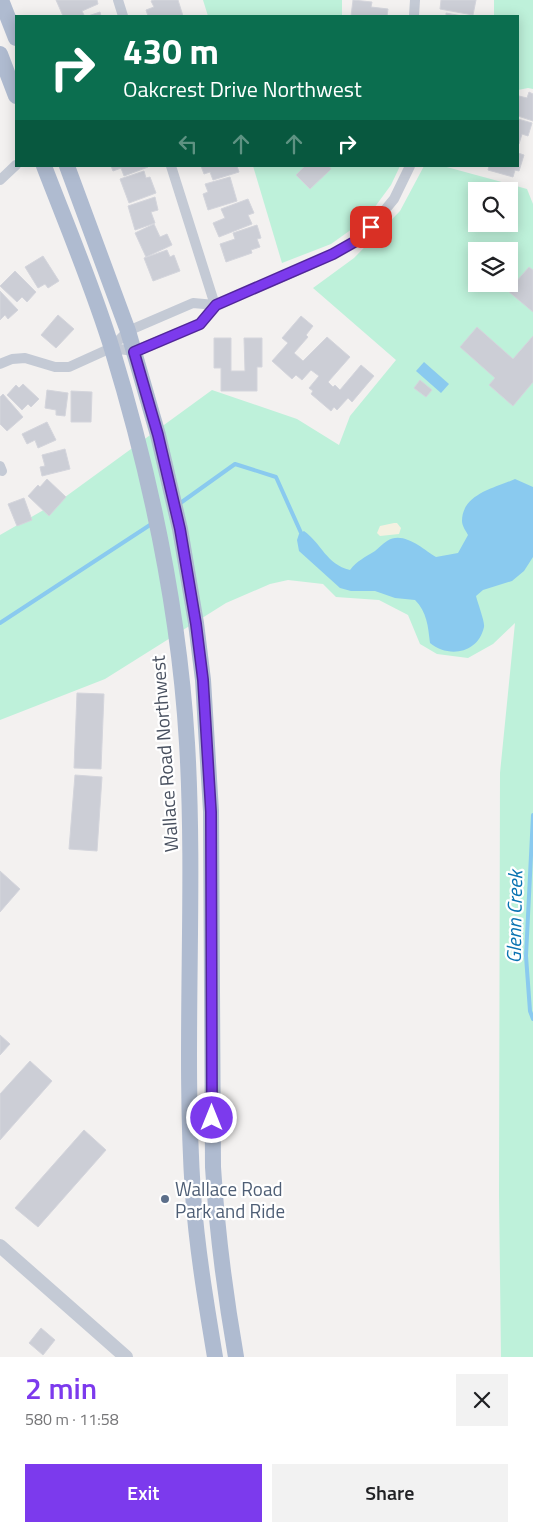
<!DOCTYPE html>
<html lang="en">
<head>
<meta charset="utf-8">
<style>
  body { margin:0; font-family:"Titillium Web",sans-serif; background:#f2f2f2; color:#202124; height:100vh; display:flex; flex-direction:column; font-size:19px; white-space:nowrap }
  * { box-sizing:border-box; margin:0 }
  p { font-size:16px; color:#757577 }
  .icon { flex:none; width:28px; height:28px; fill:none; stroke:currentColor; stroke-width:2; stroke-linecap:round; stroke-linejoin:round }
  .map { position:relative; height:1357px; overflow:hidden }
  .drawer { display:flex; flex-direction:column; background:#fff; flex:1 }
  .drawer>* { flex:none }
  .top-card { position:absolute; left:15px; top:15px; width:504px; height:152px; border-radius:0px; box-shadow:0 2px 12px #0003; background:#0b6e4f; color:#fff; overflow:hidden }
  .fabs { position:absolute; left:468px; top:182px; display:grid; gap:10px }
  .fabs a { display:grid; place-items:center; width:50px; height:50px; border-radius:0px; background:#fff; box-shadow:0 2px 12px #0003; font-size:25px }
  .pin { position:absolute; display:grid; place-items:center; width:42px; height:42px; color:#fff; margin:-21px; border-radius:10px; box-shadow:0 2px 8px #0006 }
  .me { position:absolute; width:55px; margin:-28px; rotate:0deg; stroke-linejoin:round; filter:drop-shadow(0 0 4px #0008) }
  .turn { display:flex; align-items:center; gap:18px; height:105px; padding:0 25px; font-size:22px }
  .turn .icon { width:65px; height:65px; stroke-width:2.5 }
  .turn b { display:block; font-size:35px; line-height:42px }
  .lanes { display:flex; align-items:center; height:48px; padding:0 25px; background:#0003; justify-content:center; gap:25px; direction:ltr }
  .lanes .off { opacity:.35 }
  .round { display:grid; place-items:center; flex:none; width:52px; height:52px; border-radius:0px; background:#f2f2f2 }
  .summary { display:flex; align-items:center; justify-content:space-between; height:85px; padding:0 25px }
  h1 { font-size:30px; font-weight:600; line-height:38px; color:#7c3aed }
  .cta { display:flex; gap:10px; margin-top:auto; padding:10px 25px }
  .cta a { flex:1; height:58px; border-radius:0px; background:#7c3aed; color:#fff; font-size:20px; font-weight:600; line-height:58px; text-align:center }
  .cta a+a { background:#f2f2f2; color:#202124 }
  .map>svg:first-child { display:block }
  .green { fill:#bef1da; fill-rule:evenodd }
  .sand { fill:#f4f1e1 }
  .water { fill:#8acaef }
  .lines { fill:none; stroke-linecap:round; stroke-linejoin:round }
  .stream { stroke:#8acaef; stroke-width:4 }
  .building { fill:#ccced6; stroke:#d4d5dc }
  .minor { stroke:#c4cad5; stroke-width:10 }
  .tertiary { stroke:#c4cad5; stroke-width:14 }
  .primary { stroke:#afbbd0; stroke-width:16 }
  .route-casing { stroke:#51269a; stroke-width:12 }
  .route { stroke:#7c3aed; stroke-width:9 }
  .service-dot { fill:#5c6f8a; stroke:#fff; stroke-width:2 }
  .labels { text-anchor:middle; dominant-baseline:central; stroke-width:4.5; stroke-linejoin:round; paint-order:stroke }
  .street-label { font-size:19px; fill:#48505f; stroke:#fff }
  .service-label { font-size:19px; fill:#4e5e75; stroke:#fff; text-anchor:start }
  .water-label { font-size:20px; font-style:italic; fill:#0872b1; stroke:#fff }
</style>
</head>
<body>
<div class="map">
<svg width="533" height="1357" viewBox="0 0 533 1357">
  <rect width="100%" height="100%" fill="#f3f1f0"/>
  <g class="green">
    <polygon points="203,0 342,0 342,16 208,16"/>
    <polygon points="494,0 533,0 533,89 528,88 518,90 518,16 494,16"/>
    <polygon points="253,166 400,166 391,185 366,219 331,244 282,263"/>
    <path d="M 424,166 L 443,166 L 527,189 L 533,204 L 533,1357 L 501,1357 L 499,1195 L 500,773 L 515,623 L 493,644 L 468,658 L 437,654 L 420,644 L 408,615 L 379,600 L 336,597 L 323,584 L 288,580 L 270,584 L 226,603 L 105,679 L 0,720 L 0,535 L 61,500 L 212,390 L 297,419 L 339,445 L 350,416 L 396,360 L 313,288 L 354,258 L 400,211 ZM 476,191 L 509,191 L 509,224 L 476,224 ZM 476,251 L 509,251 L 509,284 L 476,284 Z"/>
  </g>
  <polygon class="sand" points="394,523 397,523 401,528 399,534 380,536 377,533 380,526"/>
  <g class="water">
    <polygon points="424,362 449,384 441,393 416,371"/>
    <path d="M 515,479 L 533,487 L 533,557 L 524,571 L 512,581 L 483,590 L 476,596 C 478,604 485,622 484,627 C 478,654 448,658 430,643 C 428,626 427,612 415,600 L 395,598 L 375,591 L 351,591 L 340,588 L 299,551 L 297,540 L 299,534 L 304,531 C 322,544 326,564 350,570 C 357,561 365,557 375,551 C 379,548 382,544 387,541 C 403,530 423,549 436,557 L 458,553 L 468,535 C 466,531 462,526 462,521 C 462,494 495,488 515,479 Z"/>
  </g>
  <g class="lines">
    <g class="stream">
      <polyline points="179,504 235,464 276,477 302,535"/>
      <polyline points="0,623 153,523"/>
      <polyline points="533,815 526,956 530,1011 533,1019"/>
    </g>
  </g>
  <g class="building">
    <polygon points="56,0 97,0 98,4 82,11 84,15 81,16 63,16"/>
    <polygon points="154,0 178,0 183,16 148,16 146,10 154,7 151,1"/>
    <polygon points="353,0 372,2 371,7 388,9 387,16 351,16"/>
    <polygon points="441,0 476,0 473,15 440,9"/>
    <polygon points="100,12 101,16 88,16"/>
    <polygon points="446,13 462,16 446,16"/>
    <polygon points="529,92 533,94 533,121 518,116 519,96 527,98"/>
    <polygon points="518,119 532,123 528,136 522,134 519,144 518,144"/>
    <polygon points="518,153 524,155 519,171 515,170 513,177 488,170 489,166 518,166"/>
    <polygon points="111,166 148,166 148,167 124,176 121,168 113,171"/>
    <polygon points="201,166 237,166 239,172 213,180 210,172 204,174"/>
    <polygon points="305,166 329,166 331,169 310,189 296,175"/>
    <polygon points="144,171 146,178 150,177 156,193 129,203 120,179"/>
    <polygon points="230,177 237,201 208,210 203,194 208,192 205,184"/>
    <polygon points="155,197 158,210 151,212 155,223 135,230 128,206"/>
    <polygon points="248,199 254,213 248,215 252,224 219,237 213,223 225,218 221,209"/>
    <polygon points="154,224 160,237 167,234 172,245 146,257 135,233"/>
    <polygon points="257,225 261,238 257,239 260,247 251,250 252,253 226,262 220,244 235,239 233,233"/>
    <polygon points="167,250 170,257 174,255 180,271 153,281 144,258"/>
    <polygon points="43,256 59,281 48,288 45,284 38,288 25,267"/>
    <polygon points="529,267 533,270 533,312 508,291"/>
    <polygon points="15,271 36,292 27,302 22,297 17,302 0,286"/>
    <polygon points="0,291 18,310 8,319 5,315 0,320"/>
    <polygon points="58,315 74,329 56,348 41,335"/>
    <polygon points="301,316 313,326 306,335 308,337 294,353 303,361 327,337 350,357 328,382 333,387 335,385 340,390 361,365 374,376 352,402 348,398 337,410 334,407 331,411 311,394 313,391 309,388 319,376 311,370 302,380 296,375 292,379 272,361 288,343 282,338"/>
    <polygon points="477,327 513,359 533,336 533,382 513,406 489,385 495,378 460,347"/>
    <polygon points="214,338 231,338 231,371 245,371 244,338 262,338 262,367 257,367 257,391 221,391 221,368 214,368"/>
    <polygon points="420,380 432,390 426,397 414,388"/>
    <polygon points="23,384 39,399 31,407 28,404 22,410 7,395 16,385 19,388"/>
    <polygon points="47,390 68,393 65,416 56,415 56,410 45,408"/>
    <polygon points="71,391 92,392 91,422 71,422"/>
    <polygon points="3,394 23,417 7,431 0,424 0,397"/>
    <polygon points="47,422 56,440 38,448 35,440 27,444 22,434"/>
    <polygon points="65,449 70,469 42,476 40,467 45,466 42,455"/>
    <polygon points="47,479 66,497 49,516 28,496 38,485 40,487"/>
    <polygon points="24,498 32,520 17,526 8,504"/>
    <polygon points="77,693 104,694 101,769 74,768"/>
    <polygon points="75,775 102,777 97,851 69,849"/>
    <polygon points="0,871 20,889 0,912"/>
    <polygon points="0,1035 10,1044 0,1055"/>
    <polygon points="30,1061 52,1081 0,1140 0,1094"/>
    <polygon points="84,1130 106,1150 38,1227 15,1208"/>
    <polygon points="41,1328 55,1340 43,1355 29,1343"/>
  </g>
  <g class="lines">
    <g class="minor">
      <polyline points="118,0 123,16"/>
      <polyline points="414,16 415,0"/>
      <polyline points="171,166 215,305"/>
      <polyline points="0,180 16,165"/>
      <polyline points="111,348 134,351 199,324 215,305 306,267 333,254 356,241 371,227 394,199 410,166"/>
      <polyline points="0,364 12,359 25,358 55,367 69,367 111,348 128,331 193,303 215,305"/>
      <polyline points="0,466 2,471"/>
    </g>
    <polyline class="tertiary" points="0,1246 126,1357"/>
    <g class="primary">
      <polyline points="1,0 16,38"/>
      <polyline points="0,54 16,96"/>
      <path d="M 44,166 C 67,226 93,287 112,349 C 151,477 179,609 187,743 C 196,893 183,1044 193,1194 C 197,1249 206,1303 215,1357"/>
      <path d="M 67,166 L 128,331 L 158,435 L 180,529 L 196,623 L 203,680 L 211,811 L 213,1167 C 217,1231 225,1294 236,1357"/>
    </g>
  </g>
  <g class="lines">
    <g class="route-casing">
      <polyline id="route" points="212,1118 211,812 203,680 196,624 180,529 158,435 134,352 200,324 216,305 333,254 356,241 371,227"/>
    </g>
    <use href="#route" class="route"/>
  </g>
  <circle class="service-dot" cx="165" cy="1199" r="5"/>
  <g class="labels">
    <g class="street-label">
      <text transform="translate(164 754) rotate(-94)">Wallace Road Northwest</text>
    </g>
    <g class="service-label">
      <text x="175" y="1188">Wallace Road<tspan x="175" dy="22">Park and Ride</tspan></text>
    </g>
    <g class="water-label">
      <text transform="translate(514 917) rotate(-89)">Glenn Creek</text>
    </g>
  </g>
</svg>
<div class="fabs">
<a><svg class="icon" aria-label="search" viewBox="0 0 24 24"><circle cx="10" cy="10" r="6"/><path d="M15 15l6 6"/></svg></a>
<a><svg class="icon" aria-label="layers" viewBox="0 0 24 24"><path d="M12 4l9 5-9 5-9-5zM3 14l9 5 9-5"/></svg></a>
</div>
<div class="pin" style="left:371px;top:227px;background:#d93025"><svg class="icon" aria-label="arrive" viewBox="0 0 24 24"><path d="M6 21V4h12l-3 4 3 4H6"/></svg></div>
<svg class="me" style="left:212px;top:1118px" viewBox="-20 -20 40 40"><circle r="17" fill="#7c3aed" stroke="#fff" stroke-width="3"/><path d="M0-11L8 9 0 5-8 9z" fill="#fff"/></svg>
<div class="top-card">
<div class="turn"><svg class="icon" aria-label="right" viewBox="0 0 24 24"><path d="M7 20v-9h11M14 6l5 5-5 5"/></svg><div><b>430 m</b>Oakcrest Drive Northwest</div></div>
<div class="lanes"><svg class="icon off" aria-label="left" viewBox="0 0 24 24"><path d="M17 20v-9H6M10 6l-5 5 5 5"/></svg><svg class="icon off" aria-label="ahead" viewBox="0 0 24 24"><path d="M12 20V5M6 11l6-6 6 6"/></svg><svg class="icon off" aria-label="ahead" viewBox="0 0 24 24"><path d="M12 20V5M6 11l6-6 6 6"/></svg><svg class="icon" aria-label="right" viewBox="0 0 24 24"><path d="M7 20v-9h11M14 6l5 5-5 5"/></svg></div>
</div>
</div>
<section class="drawer">
<div class="summary"><div><h1>2 min</h1><p>580 m · 11:58</p></div><a class="round"><svg class="icon" aria-label="close" viewBox="0 0 24 24"><path d="M6 6l12 12M18 6L6 18"/></svg></a></div>
<div class="cta"><a>Exit</a><a>Share</a></div>
</section>
</body>
</html>
